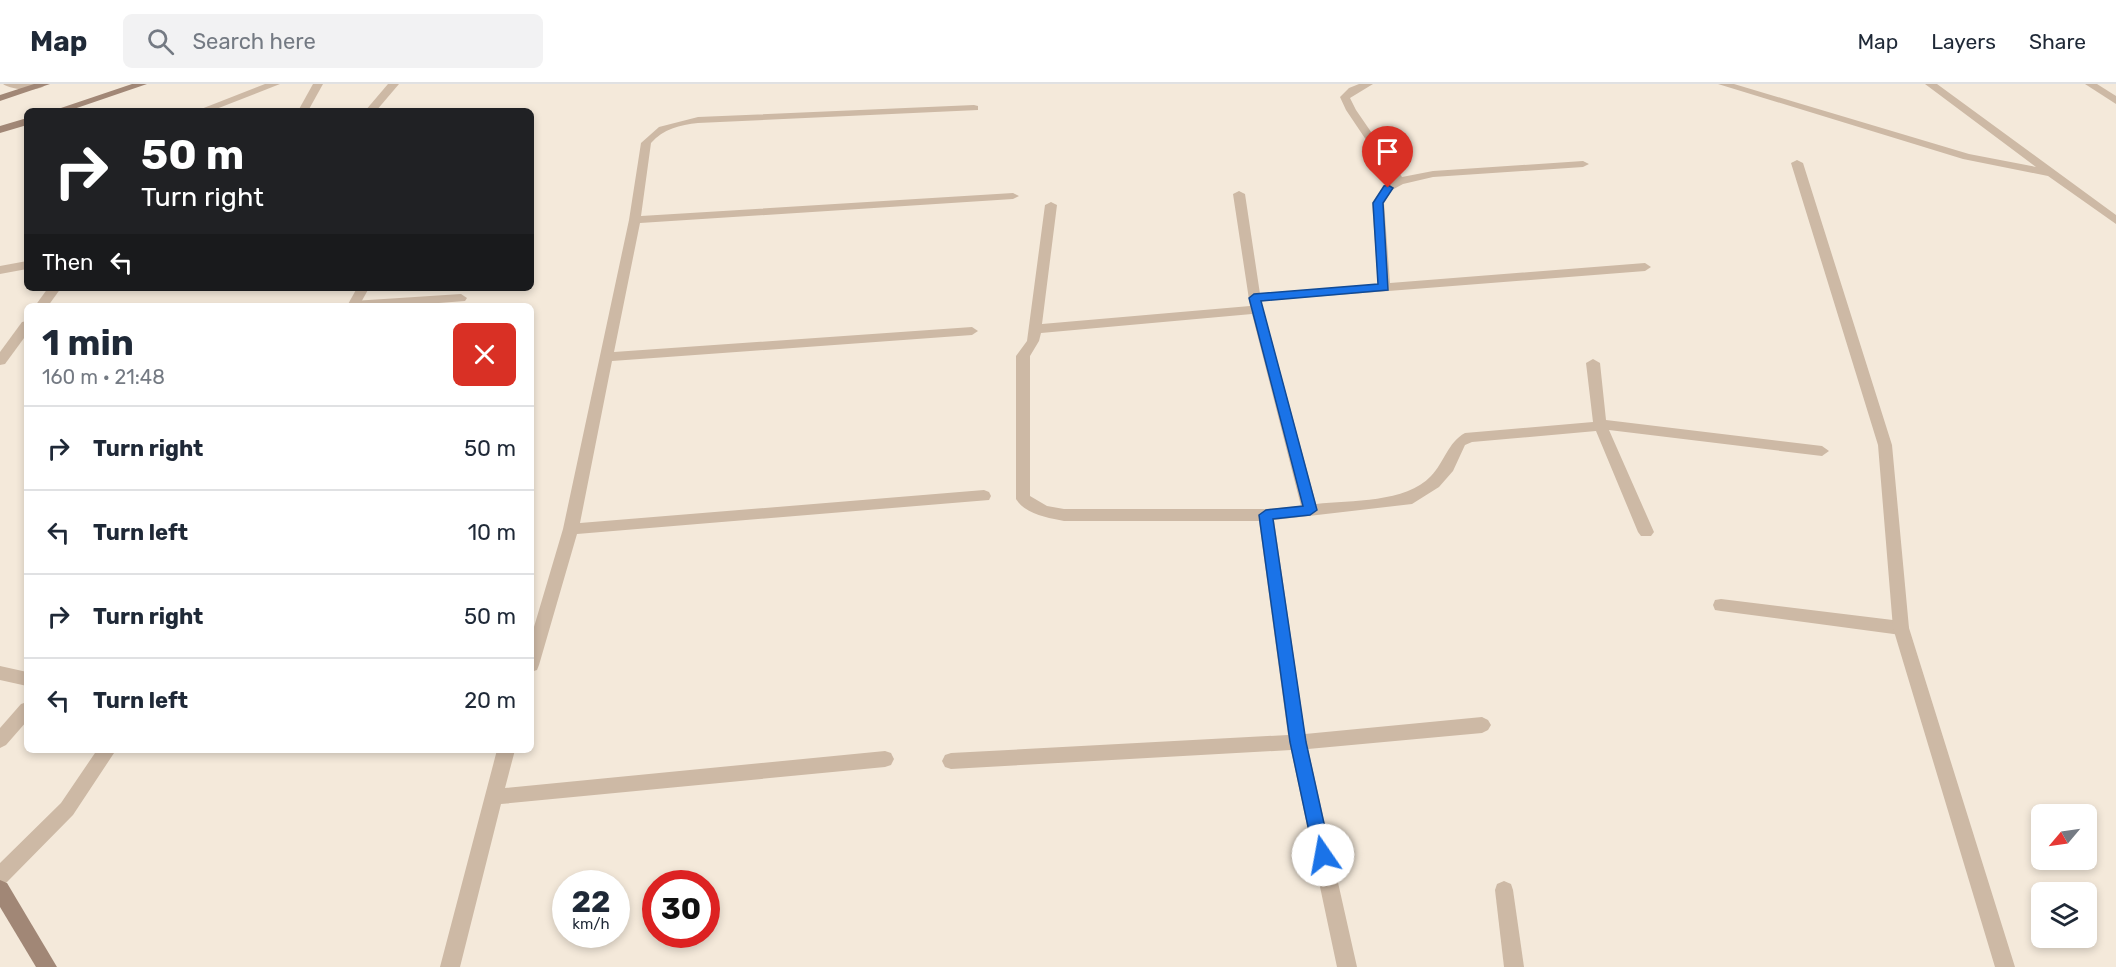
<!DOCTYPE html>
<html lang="en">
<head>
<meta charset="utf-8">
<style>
  body { margin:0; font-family:Rubik,sans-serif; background:#f2f2f3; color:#1f2937; height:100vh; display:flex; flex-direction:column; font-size:22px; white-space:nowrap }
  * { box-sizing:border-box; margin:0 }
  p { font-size:20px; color:#747a83 }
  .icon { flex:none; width:33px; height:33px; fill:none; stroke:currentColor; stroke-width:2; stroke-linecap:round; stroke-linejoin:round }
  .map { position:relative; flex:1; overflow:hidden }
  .side { position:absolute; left:24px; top:219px; width:510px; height:450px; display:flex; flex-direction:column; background:#fff; border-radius:9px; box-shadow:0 3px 9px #0003 }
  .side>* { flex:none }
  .hud { position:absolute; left:24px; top:24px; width:510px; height:183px; border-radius:9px; box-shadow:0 3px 9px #0003; background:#202124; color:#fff; overflow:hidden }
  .needle { width:39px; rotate:241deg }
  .buttons { position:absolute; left:2031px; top:720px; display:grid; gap:12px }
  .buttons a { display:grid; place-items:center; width:66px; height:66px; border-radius:9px; background:#fff; box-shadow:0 3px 9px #0003; font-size:30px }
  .speed { position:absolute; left:552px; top:786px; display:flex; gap:12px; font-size:30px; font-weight:700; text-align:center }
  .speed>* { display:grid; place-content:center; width:78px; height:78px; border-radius:50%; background:#fff; box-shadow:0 3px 9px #0003; line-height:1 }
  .speed small { font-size:15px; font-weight:400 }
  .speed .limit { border:9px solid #d22; background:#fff; color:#111 }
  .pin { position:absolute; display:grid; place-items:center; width:51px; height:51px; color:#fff; margin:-62px -26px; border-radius:50% 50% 50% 0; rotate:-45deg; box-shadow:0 0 6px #0007 }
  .pin .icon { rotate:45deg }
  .me { position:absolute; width:66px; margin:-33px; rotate:348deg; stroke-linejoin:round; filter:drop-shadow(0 0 4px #0008) }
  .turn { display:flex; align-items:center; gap:21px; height:126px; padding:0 18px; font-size:27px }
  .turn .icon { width:78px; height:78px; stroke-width:2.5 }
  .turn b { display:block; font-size:42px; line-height:51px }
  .then { display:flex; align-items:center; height:57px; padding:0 18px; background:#0003; gap:12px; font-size:22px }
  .round { display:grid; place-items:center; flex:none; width:63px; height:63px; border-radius:9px; background:#f2f2f3 }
  .headline { display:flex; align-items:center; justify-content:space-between; height:102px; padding:0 18px }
  h1 { font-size:36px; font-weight:700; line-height:45px }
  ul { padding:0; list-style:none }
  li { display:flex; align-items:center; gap:18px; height:84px; padding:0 18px; border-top:2px solid #e0e1e3 }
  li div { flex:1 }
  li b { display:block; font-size:22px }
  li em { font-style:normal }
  header { display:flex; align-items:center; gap:36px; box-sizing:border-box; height:84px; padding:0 30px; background:#fff; border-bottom:2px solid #e0e1e3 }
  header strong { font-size:28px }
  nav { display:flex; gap:33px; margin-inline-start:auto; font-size:21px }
  .search { width:420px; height:54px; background:#f2f2f3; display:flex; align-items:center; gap:15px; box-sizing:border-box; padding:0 21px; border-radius:9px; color:#747a83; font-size:22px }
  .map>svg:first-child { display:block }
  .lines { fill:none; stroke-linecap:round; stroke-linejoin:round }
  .lane { fill:#cdb9a5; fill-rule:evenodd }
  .street { fill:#cdb9a5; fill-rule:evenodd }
  .secondary { fill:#a18776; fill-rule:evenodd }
  .route { fill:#1a73e8; stroke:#114b97; stroke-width:1.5 }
</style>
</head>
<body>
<header>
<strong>Map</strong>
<div class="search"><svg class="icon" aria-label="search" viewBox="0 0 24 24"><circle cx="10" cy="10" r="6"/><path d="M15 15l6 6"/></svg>Search here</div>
<nav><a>Map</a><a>Layers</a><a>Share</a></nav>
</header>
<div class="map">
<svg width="2116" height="883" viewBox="0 0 2116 883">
  <rect width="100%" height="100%" fill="#f4e9da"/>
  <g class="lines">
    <g class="lane">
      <polygon points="265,0 280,0 211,27 196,27"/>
      <polygon points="313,0 323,0 308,27 298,27"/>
      <polygon points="388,0 399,0 376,27 365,27"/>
      <polygon points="27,177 27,185 0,190 0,182"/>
      <polygon points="48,204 61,204 48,222 35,222"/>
      <polygon points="461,210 467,214 465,217 400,222 347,221 353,217"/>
      <polygon points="27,237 27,250 5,280 0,281 0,268 22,238"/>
      <polygon points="1721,515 1901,537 1907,539 1909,544 1907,549 1901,551 1721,527 1715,526 1713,521 1715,516"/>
      <polygon points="0,582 27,588 27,602 0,596"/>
      <polygon points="27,618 27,637 6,661 0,664 0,644 21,620"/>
    </g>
    <g class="street">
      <path d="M 3,0 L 43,0 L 44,2 C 36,8 11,6 3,0 Z"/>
      <path d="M 1359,0 L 1373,0 L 1350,14 L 1356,26 L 1402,93 L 1433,87 L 1583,77 L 1589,80 L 1583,83 L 1433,93 L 1403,100 L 1392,106 L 1384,119 L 1390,199 L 1645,179 L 1651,183 L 1645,187 L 1261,217 L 1316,420 C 1351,416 1406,419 1431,392 C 1444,379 1448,358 1465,349 L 1593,338 L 1586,279 L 1593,275 L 1600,279 L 1606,336 L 1822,362 L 1829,367 L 1822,372 L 1609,346 L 1654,448 L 1651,452 L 1641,452 L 1638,448 L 1596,347 L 1472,358 L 1465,361 L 1453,387 L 1439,403 L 1412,420 L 1274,436 L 1305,650 L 1482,633 L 1488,636 L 1491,641 L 1488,646 L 1482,649 L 1308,665 L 1357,883 L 1337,883 L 1291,666 L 951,685 L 945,683 L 942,677 L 945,671 L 951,669 L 1288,651 L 1259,437 L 1064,437 C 1048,434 1025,430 1016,415 L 1016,272 L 1027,257 L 1045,121 L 1051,118 L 1057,121 L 1042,240 L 1250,222 L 1233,110 L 1239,107 L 1245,110 L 1260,210 L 1378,200 L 1372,119 L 1384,102 L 1393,96 L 1346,26 L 1340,13 L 1349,4 ZM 1252,230 L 1301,422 L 1266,425 L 1064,425 L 1047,422 L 1030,412 L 1030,272 L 1039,257 L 1041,249 Z"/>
      <polygon points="1718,0 1734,0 1969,70 2036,83 1925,0 1937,0 2116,131 2116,140 2048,92 1963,75"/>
      <polygon points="2085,0 2097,0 2116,12 2116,20"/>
      <path d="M 974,21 L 978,22 L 978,26 L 698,39 C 680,41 663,45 651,59 L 641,132 L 1013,109 L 1019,112 L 1013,115 L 640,139 L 614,268 L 972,243 L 978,247 L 972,251 L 612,277 L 580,439 L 984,406 L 989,408 L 991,412 L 989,416 L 577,450 L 539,581 L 537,586 L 531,588 L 531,553 L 563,445 L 629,136 L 641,59 L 659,43 L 698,33 Z"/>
      <polygon points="1797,76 1803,79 1892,361 1909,544 2015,883 1995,883 1893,544 1878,361 1791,79"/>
      <polygon points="357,204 369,204 359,222 347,222"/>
      <polygon points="97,666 116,666 73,731 7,798 0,801 0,779 61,719"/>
      <polygon points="497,666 515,666 505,704 885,667 891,669 894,675 891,681 885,683 501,720 460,883 440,883"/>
      <polygon points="1504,797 1511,800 1513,806 1524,883 1504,883 1495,806 1497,800"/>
    </g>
    <g class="secondary">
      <polygon points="34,0 50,0 0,17 0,11"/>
      <polygon points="132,0 147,0 68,27 52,27"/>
      <polygon points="27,34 27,41 0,49 0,42"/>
      <polygon points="0,796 7,799 57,883 36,883 0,823"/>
    </g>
  </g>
  <polygon class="route" points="1388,101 1393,104 1383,119 1388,206 1261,217 1317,426 1310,431 1273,435 1306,658 1331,771 1329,776 1323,779 1317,776 1314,771 1290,658 1259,431 1266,426 1303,422 1249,214 1254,210 1378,200 1373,119 1384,102"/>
</svg>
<div class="buttons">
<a><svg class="needle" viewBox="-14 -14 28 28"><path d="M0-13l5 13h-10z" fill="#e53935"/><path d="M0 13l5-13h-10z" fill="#747a83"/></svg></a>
<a><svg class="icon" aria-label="layers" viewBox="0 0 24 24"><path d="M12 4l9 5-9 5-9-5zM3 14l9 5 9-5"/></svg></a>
</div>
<div class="speed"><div>22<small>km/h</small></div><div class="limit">30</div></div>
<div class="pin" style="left:1388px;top:104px;background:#d93025"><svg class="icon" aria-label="arrive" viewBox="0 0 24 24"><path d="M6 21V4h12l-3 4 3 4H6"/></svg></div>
<svg class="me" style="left:1323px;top:771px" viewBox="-20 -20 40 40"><circle r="19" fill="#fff"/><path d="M0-13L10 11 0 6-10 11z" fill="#1a73e8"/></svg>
<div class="hud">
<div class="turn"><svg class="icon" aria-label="right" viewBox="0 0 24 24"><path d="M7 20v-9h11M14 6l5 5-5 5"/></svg><div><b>50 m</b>Turn right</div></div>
<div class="then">Then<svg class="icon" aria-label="left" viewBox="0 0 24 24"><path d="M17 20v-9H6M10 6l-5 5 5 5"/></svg></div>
</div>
<section class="side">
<div class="headline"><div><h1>1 min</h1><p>160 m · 21:48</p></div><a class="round" style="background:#d93025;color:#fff"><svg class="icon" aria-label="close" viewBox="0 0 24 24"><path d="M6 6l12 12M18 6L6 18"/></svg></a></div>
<ul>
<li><svg class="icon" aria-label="right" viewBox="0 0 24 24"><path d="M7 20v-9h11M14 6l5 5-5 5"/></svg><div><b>Turn right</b></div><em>50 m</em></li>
<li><svg class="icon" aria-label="left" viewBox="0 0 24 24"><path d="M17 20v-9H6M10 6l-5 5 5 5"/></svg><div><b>Turn left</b></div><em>10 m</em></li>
<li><svg class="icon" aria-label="right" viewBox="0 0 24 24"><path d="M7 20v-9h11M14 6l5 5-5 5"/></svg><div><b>Turn right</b></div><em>50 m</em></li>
<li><svg class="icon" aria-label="left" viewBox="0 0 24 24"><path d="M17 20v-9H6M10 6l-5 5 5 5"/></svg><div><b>Turn left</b></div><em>20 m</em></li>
</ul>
</section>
</div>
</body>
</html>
